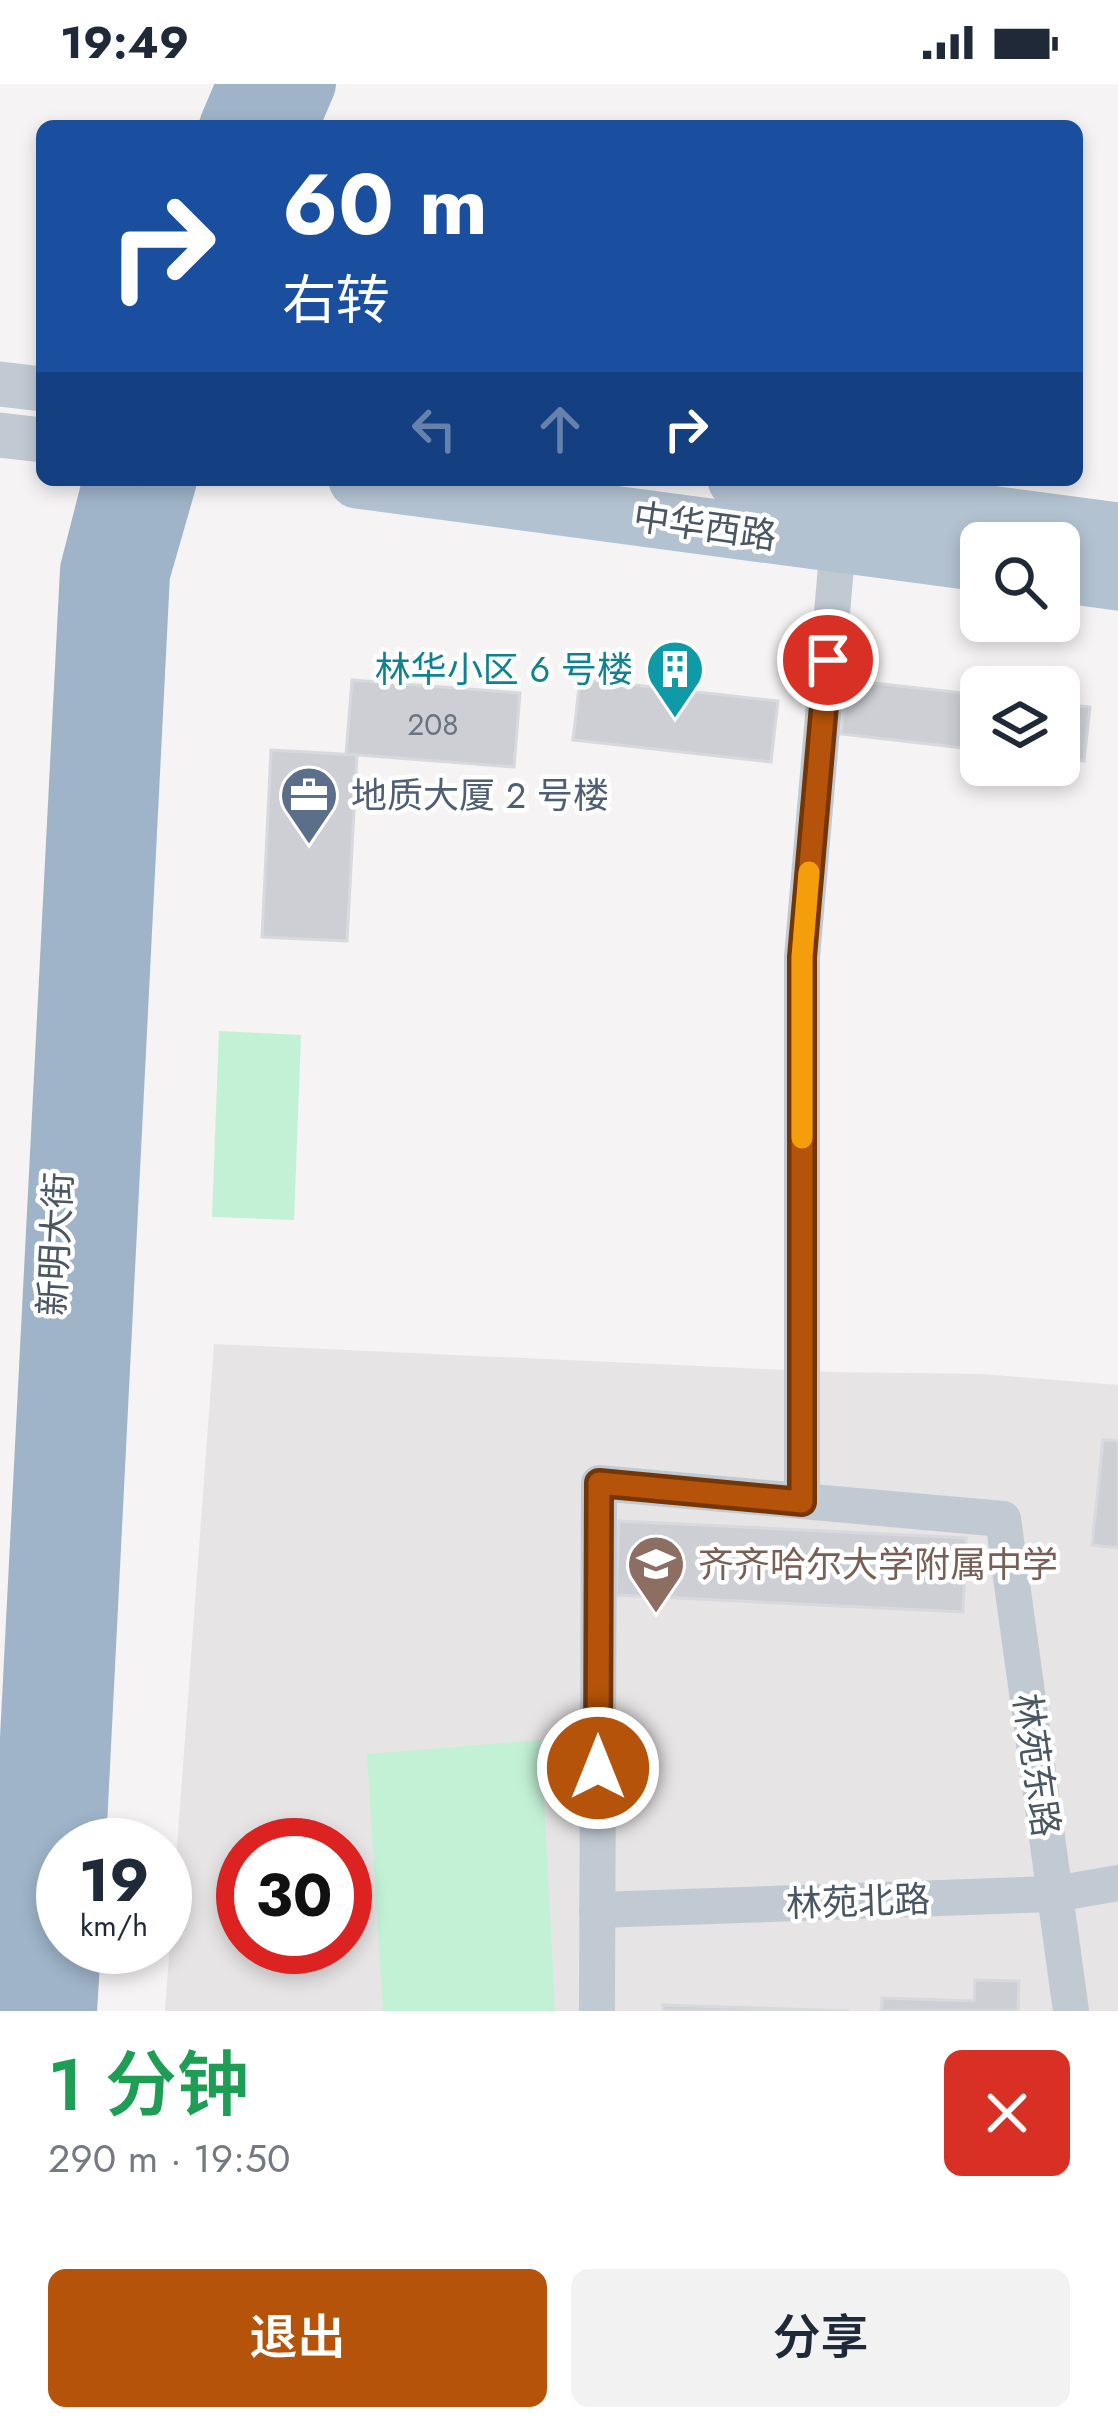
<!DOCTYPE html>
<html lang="zh">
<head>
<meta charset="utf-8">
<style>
  body { margin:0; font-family:Jost,"Noto Sans SC",sans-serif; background:#f2f2f3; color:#1f2937; height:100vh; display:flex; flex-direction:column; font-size:45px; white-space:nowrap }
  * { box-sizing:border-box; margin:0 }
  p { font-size:39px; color:#747a83 }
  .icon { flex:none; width:66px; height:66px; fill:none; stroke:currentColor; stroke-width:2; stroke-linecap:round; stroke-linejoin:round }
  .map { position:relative; height:1927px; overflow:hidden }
  .details { display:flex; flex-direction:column; background:#fff; flex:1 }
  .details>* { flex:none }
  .guide { position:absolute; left:36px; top:36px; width:1047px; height:366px; border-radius:18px; box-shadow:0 6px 18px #0003; background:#1a4fa0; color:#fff; overflow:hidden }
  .fabs { position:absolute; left:960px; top:438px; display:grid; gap:24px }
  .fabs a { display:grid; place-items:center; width:120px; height:120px; border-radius:18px; background:#fff; box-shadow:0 6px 18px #0003; font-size:60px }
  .speed { position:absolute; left:36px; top:1734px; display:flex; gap:24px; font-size:60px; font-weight:700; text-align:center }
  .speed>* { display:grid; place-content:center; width:156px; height:156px; border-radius:50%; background:#fff; box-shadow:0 6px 18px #0003; line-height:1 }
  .speed small { font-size:30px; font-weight:400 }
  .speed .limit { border:18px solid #d22; background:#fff; color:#111 }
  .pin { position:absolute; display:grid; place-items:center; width:102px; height:102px; color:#fff; margin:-51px; border:6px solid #fff; border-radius:50%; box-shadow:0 3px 12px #0007 }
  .me { position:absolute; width:132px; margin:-66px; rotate:0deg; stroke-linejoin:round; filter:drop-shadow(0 0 9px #0008) }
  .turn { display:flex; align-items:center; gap:42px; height:252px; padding:0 48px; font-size:54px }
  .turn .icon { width:156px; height:156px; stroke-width:2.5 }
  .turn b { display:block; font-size:84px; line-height:102px }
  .lanes { display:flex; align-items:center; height:114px; padding:0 48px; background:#0003; justify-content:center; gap:60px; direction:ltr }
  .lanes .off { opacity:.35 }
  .round { display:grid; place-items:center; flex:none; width:126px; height:126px; border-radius:18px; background:#f2f2f3 }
  .summary { display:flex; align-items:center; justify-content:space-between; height:204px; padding:0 48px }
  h1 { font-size:72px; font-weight:600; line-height:90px; color:#1e9e55 }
  .primary-button { display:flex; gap:24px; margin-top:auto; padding:24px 48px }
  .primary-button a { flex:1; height:138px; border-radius:18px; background:#b45309; color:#fff; font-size:48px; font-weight:600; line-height:138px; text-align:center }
  .primary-button a+a { background:#f2f2f3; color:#1f2937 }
  .status { display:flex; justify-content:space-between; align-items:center; height:84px; padding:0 60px; background:#fff; direction:ltr }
  .status svg { height:33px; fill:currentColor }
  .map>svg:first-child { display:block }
  .education { fill:#e6e4e5; fill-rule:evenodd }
  .green { fill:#c3f1d5 }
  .building { fill:#cdcfd5; stroke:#d7d9de; stroke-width:3 }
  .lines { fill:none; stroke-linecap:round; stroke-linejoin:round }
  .minor { stroke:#c1cad2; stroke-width:36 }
  .tertiary { stroke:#c1cad2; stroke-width:45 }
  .primary { stroke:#b3c2d1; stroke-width:57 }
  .trunk { stroke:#9fb4c9; stroke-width:60 }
  .route-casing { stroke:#753606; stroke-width:30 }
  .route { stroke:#b45309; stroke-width:21 }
  .slow { stroke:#f59e0b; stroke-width:21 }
  .labels { text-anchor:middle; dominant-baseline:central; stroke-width:9; stroke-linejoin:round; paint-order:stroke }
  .number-label { font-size:30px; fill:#6b747e }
  .street-label { font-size:36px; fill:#4a5661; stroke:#fff }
  .culture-label { font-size:36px; fill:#0d838f; stroke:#fff; text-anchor:end }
  .service-label { font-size:36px; fill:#4e5e75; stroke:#fff; text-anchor:start }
  .education-label { font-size:36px; fill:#785e54; stroke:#fff; text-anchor:start }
</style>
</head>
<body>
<div class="status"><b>19:49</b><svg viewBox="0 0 49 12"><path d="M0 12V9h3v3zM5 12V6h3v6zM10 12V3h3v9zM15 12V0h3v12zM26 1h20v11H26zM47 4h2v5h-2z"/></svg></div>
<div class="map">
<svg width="1118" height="1927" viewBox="0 0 1118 1927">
  <rect width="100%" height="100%" fill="#f5f3f3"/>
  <path class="education" d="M 214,1260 L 831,1288 L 982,1290 L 1118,1301 L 1118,1927 L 165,1927 ZM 243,1761 L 345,1761 L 345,1863 L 243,1863 Z"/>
  <g class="green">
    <polygon points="219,947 301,951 294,1136 212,1133"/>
    <polygon points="541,1656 555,1927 383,1927 367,1670"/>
  </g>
  <g class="building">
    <polygon points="580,595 778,617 771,678 573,656"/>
    <polygon points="352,596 520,609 514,683 346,670"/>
    <polygon points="847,596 981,611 981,666 841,650"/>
    <polygon points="1059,620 1090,623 1084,677 1059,675"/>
    <polygon points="271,666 357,671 347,857 262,853"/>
    <polygon points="1103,1356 1118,1357 1118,1464 1092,1461"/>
    <polygon points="619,1437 966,1454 963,1528 616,1511"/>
    <polygon points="975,1896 1019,1897 1018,1927 881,1927 882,1914 974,1917"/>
    <polygon points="663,1921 849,1927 663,1927"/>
  </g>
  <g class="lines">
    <g class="minor">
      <polyline points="802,1417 802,873 838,460"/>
      <polyline points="597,1826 1055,1810 1118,1799"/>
      <polyline points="597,1927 599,1399 1003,1435 1071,1927"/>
    </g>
    <g class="tertiary">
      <polyline points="0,300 42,305"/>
      <polyline points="0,351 42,356"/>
    </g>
    <g class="primary">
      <polyline points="357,396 981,479"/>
      <polyline points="736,396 1118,447"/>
      <polyline points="1059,490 1118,498"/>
    </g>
    <g class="trunk">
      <polyline points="229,42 247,0"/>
      <polyline points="288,42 306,0"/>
      <polyline points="76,1761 140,490 167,396"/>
      <polyline points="16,1927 90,486 113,396"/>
      <polyline points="67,1927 71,1863"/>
    </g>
  </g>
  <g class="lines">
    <g class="route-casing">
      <polyline id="route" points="598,1684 599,1399 802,1418 802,873 828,576"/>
    </g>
    <use href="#route" class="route"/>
    <polyline class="slow" points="802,1054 802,873 809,788"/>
  </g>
  <defs>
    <g id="building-pin" transform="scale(3)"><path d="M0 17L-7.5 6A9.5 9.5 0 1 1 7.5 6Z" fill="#0f9aa8" stroke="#fff"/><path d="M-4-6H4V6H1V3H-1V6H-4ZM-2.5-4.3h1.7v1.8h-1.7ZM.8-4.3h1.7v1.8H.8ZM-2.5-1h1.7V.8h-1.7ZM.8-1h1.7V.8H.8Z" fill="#fff"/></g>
    <g id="office-pin" transform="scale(3)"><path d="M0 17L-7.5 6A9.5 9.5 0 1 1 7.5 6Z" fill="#5c6f8a" stroke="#fff"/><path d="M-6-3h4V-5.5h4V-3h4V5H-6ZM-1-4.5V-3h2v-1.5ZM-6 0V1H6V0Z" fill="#fff"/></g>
    <g id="school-pin" transform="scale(3)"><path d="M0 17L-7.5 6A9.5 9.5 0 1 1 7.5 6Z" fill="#8d6e63" stroke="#fff"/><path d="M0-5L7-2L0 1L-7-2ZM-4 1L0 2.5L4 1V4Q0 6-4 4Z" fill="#fff"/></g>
  </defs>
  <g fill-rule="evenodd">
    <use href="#building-pin" x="675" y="585"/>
    <use href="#office-pin" x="309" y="711"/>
    <use href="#school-pin" x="656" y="1480"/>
  </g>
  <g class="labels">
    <g class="number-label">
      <text x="433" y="640">208</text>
    </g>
    <g class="street-label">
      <text transform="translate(705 442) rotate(8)">中华西路</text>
      <text transform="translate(55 1160) rotate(-87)">新明大街</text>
      <text transform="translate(1037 1681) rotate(82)">林苑东路</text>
      <text transform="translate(858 1817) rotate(-2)">林苑北路</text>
    </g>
    <g class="culture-label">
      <text x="633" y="585">林华小区 6 号楼</text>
    </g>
    <g class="service-label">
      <text x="351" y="711">地质大厦 2 号楼</text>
    </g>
    <g class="education-label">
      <text x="698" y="1480">齐齐哈尔大学附属中学</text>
    </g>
  </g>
</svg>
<div class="fabs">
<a><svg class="icon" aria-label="search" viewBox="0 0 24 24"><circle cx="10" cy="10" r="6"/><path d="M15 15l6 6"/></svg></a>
<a><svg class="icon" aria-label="layers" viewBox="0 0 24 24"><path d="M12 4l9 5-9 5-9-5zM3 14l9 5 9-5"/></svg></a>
</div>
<div class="speed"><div>19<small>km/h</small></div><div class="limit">30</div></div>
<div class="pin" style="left:828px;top:576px;background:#d93025"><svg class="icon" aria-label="arrive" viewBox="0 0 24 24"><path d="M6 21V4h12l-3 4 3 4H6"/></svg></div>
<svg class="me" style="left:598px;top:1684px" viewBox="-20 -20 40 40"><circle r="17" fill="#b45309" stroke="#fff" stroke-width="3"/><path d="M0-11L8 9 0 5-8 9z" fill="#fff"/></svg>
<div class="guide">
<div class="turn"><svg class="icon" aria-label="right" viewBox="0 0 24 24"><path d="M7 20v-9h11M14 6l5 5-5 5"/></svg><div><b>60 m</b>右转</div></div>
<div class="lanes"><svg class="icon off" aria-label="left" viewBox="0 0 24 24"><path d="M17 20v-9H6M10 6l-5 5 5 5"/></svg><svg class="icon off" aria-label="ahead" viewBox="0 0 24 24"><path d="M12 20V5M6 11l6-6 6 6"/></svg><svg class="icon" aria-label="right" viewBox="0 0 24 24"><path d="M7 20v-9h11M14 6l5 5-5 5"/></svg></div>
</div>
</div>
<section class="details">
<div class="summary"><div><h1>1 分钟</h1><p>290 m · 19:50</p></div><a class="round" style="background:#d93025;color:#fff"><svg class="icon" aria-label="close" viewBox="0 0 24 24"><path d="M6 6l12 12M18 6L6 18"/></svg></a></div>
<div class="primary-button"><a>退出</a><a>分享</a></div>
</section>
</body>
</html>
